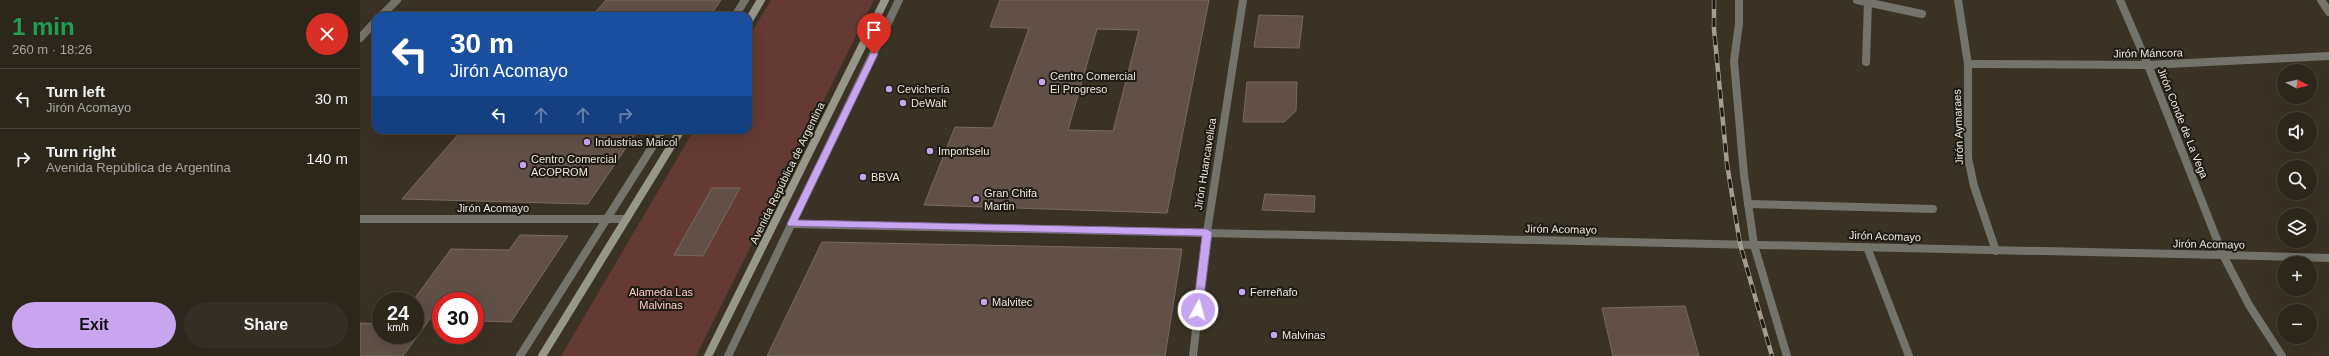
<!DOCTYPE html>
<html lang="en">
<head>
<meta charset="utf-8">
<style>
  body { margin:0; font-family:Helvetica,sans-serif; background:#342e24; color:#f1f3f6; height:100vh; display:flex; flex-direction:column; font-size:15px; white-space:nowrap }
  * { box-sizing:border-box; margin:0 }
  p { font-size:13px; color:#a6a5a3 }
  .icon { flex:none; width:22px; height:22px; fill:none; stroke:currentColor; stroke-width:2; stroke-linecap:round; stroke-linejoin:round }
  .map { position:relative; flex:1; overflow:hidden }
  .side { display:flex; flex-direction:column; background:#2c261b; width:360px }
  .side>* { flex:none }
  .top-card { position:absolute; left:12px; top:12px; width:380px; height:122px; border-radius:12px; box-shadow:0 4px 16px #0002,0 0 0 1px #48433a; background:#1a4fa0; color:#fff; overflow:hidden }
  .needle { width:26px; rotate:97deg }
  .controls { position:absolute; left:1917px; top:64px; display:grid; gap:8px }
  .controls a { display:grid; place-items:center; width:40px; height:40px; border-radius:50%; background:#2c261b; box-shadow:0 4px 16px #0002,0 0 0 1px #48433a; font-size:20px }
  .speed { position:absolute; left:12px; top:292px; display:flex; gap:8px; font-size:20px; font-weight:700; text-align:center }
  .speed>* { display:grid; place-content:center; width:52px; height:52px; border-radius:50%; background:#2c261b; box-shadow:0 4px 16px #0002,0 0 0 1px #48433a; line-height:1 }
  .speed small { font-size:10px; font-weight:400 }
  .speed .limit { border:6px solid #d22; background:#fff; color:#111 }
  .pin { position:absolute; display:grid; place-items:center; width:34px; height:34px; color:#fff; margin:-41px -17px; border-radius:50% 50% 50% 0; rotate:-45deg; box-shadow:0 0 4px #0007 }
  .pin .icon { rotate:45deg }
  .me { position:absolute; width:44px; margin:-22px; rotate:7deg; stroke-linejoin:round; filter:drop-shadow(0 0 3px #0008) }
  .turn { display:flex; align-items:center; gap:14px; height:84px; padding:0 12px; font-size:18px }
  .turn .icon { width:52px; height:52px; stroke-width:2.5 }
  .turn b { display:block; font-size:28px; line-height:34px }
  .lanes { display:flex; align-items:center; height:38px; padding:0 12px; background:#0003; justify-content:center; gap:20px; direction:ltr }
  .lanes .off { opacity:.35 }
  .round { display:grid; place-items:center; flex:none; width:42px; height:42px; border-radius:21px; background:#342e24 }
  .headline { display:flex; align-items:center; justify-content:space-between; height:68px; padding:0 12px }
  h1 { font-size:24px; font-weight:800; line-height:30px; color:#1e9e55 }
  .action { display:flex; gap:8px; margin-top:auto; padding:8px 12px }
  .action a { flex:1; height:46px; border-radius:24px; background:#c7a6ef; color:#111; font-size:16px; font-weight:800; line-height:46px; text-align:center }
  .action a+a { background:#342e24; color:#f1f3f6 }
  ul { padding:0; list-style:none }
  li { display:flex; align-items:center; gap:12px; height:60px; padding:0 12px; border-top:1px solid #48433a }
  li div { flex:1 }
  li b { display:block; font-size:15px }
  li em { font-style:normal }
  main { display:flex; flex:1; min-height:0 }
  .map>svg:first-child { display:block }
  .green { fill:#653934 }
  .building { fill:#605047; stroke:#79695f; fill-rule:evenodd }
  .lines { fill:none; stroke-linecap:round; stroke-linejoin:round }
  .minor { stroke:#73736b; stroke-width:8 }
  .tertiary { stroke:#73736b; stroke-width:8 }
  .secondary { stroke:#969689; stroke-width:8 }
  .rail-casing { stroke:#a39d91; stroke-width:4.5 }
  .rail { stroke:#1e1a14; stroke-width:3; stroke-dasharray:9; stroke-linecap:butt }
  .route { fill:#c7a6ef; stroke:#816c9b }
  .poi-dot { fill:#c7a6ef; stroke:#1e1a14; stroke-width:1.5 }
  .labels { text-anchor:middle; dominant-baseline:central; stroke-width:4; stroke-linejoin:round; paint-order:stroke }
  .street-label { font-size:11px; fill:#ede7de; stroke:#1e1a14 }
  .poi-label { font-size:11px; fill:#ede7de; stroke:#1e1a14; text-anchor:start }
  .park-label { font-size:11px; fill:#fccdc7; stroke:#1e1a14 }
</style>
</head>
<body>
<main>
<section class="side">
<div class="headline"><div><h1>1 min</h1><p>260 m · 18:26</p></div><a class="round" style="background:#d93025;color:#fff"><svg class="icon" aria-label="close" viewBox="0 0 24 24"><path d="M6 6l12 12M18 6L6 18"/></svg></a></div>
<ul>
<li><svg class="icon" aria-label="left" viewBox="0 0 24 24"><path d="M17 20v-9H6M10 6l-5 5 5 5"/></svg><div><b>Turn left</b><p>Jirón Acomayo</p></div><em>30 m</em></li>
<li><svg class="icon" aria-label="right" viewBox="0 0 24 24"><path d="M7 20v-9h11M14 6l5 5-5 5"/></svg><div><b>Turn right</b><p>Avenida República de Argentina</p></div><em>140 m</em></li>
</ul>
<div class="action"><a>Exit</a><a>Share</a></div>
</section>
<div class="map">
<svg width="1969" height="356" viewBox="0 0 1969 356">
  <rect width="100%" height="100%" fill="#3a3224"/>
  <polygon class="green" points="411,0 514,0 336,356 201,356 334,130 388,130 388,38"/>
  <g class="building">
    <polygon points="246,0 361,0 350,16 232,16"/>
    <path d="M 640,0 L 849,0 L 807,213 L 564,205 L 595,127 L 633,128 L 669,28 L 630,27 ZM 737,29 L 779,30 L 753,131 L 708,130 Z"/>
    <polygon points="899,15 943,16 939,48 894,47"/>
    <polygon points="887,82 937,82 936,111 924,122 883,122"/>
    <polygon points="102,130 278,130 228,204 42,199"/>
    <polygon points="352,188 380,188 343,256 314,255"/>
    <polygon points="905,194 955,196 954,212 902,210"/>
    <polygon points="160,235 208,236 151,322 115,321 115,301 81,301 81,312 75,312 43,356 0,356 0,323 21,324 21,335 55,335 55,298 91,249 149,250"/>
    <polygon points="462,242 822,249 805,356 407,356"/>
    <polygon points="1325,306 1339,356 1253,356 1242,308"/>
  </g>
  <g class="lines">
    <g class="minor">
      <polyline points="1379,0 1379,23 1374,61 1384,175 1394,245 1427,356"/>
      <polyline points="1497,0 1562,14"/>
      <polyline points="1598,0 1608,64 1608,158 1614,186 1636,251"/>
      <polyline points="1961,0 1969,12"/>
      <polyline points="21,16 37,0"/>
      <polyline points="0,38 16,21"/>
      <polyline points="1506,62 1508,2"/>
      <polyline points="1608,64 1788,65 1760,0"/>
      <polyline points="1388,204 1573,209"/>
      <polyline points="0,219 266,219"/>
      <polyline points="1507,247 1549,356"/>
      <polyline points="833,356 847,232 883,0"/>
      <polyline points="1922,356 1889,305 1863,255 1969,258"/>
    </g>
    <g class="tertiary">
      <polyline points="375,16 385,0"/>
      <polyline points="432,224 1863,255 1788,65 1969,56"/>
      <polyline points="160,356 303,130"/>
      <polyline points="368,356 539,0"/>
    </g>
    <g class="secondary">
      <polyline points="388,22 401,0"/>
      <polyline points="182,356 321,130"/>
      <polyline points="348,356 525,0"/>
    </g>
    <g class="rail-casing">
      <polyline id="rail" points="1354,0 1354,29 1367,164 1380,244 1412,356"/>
    </g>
    <use href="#rail" class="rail"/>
  </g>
  <polygon class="route" points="514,51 518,54 438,220 847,229 852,232 842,313 838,314 833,310 842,236 429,226 427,224 510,54"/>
  <g class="poi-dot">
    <circle cx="682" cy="82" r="4"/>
    <circle cx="529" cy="89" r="4"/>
    <circle cx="543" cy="103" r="4"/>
    <circle cx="227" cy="142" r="4"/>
    <circle cx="570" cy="151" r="4"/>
    <circle cx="163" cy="165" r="4"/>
    <circle cx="503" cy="177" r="4"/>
    <circle cx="616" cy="199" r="4"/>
    <circle cx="882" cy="292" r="4"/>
    <circle cx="624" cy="302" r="4"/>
    <circle cx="914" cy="335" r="4"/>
  </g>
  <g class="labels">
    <g class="street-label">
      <text transform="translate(1788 53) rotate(-1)">Jirón Máncora</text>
      <text transform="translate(1823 123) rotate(68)">Jirón Conde de La Vega</text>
      <text transform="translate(1598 127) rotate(-92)">Jirón Aymaraes</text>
      <text transform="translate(845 164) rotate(-81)">Jirón Huancavelica</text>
      <text transform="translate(427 173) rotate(-64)">Avenida República de Argentina</text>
      <text x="133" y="208">Jirón Acomayo</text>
      <text transform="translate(1201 229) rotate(1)">Jirón Acomayo</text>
      <text transform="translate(1525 236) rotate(2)">Jirón Acomayo</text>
      <text transform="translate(1849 244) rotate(1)">Jirón Acomayo</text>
    </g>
    <g class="poi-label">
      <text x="690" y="76">Centro Comercial<tspan x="690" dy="13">El Progreso</tspan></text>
      <text x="537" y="89">Cevichería</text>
      <text x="551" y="103">DeWalt</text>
      <text x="235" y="142">Industrias Maicol</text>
      <text x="578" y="151">Importselu</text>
      <text x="171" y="159">Centro Comercial<tspan x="171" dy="13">ACOPROM</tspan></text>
      <text x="511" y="177">BBVA</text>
      <text x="624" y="193">Gran Chifa<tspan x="624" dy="13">Martin</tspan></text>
      <text x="890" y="292">Ferreñafo</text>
      <text x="632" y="302">Malvitec</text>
      <text x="922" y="335">Malvinas</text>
    </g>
    <g class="park-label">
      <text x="301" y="292">Alameda Las<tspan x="301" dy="13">Malvinas</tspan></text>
    </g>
  </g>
</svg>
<div class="controls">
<a><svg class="needle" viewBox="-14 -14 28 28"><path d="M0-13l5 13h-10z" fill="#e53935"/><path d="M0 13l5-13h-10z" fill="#a6a5a3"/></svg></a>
<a><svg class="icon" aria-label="sound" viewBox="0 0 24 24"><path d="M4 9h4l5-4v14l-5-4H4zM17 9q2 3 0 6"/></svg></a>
<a><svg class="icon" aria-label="search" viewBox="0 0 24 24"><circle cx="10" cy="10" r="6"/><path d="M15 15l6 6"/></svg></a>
<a><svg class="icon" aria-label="layers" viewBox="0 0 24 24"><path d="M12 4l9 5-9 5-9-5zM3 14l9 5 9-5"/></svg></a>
<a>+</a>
<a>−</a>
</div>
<div class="speed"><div>24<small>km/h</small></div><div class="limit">30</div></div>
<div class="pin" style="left:514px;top:54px;background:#d93025"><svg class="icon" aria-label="arrive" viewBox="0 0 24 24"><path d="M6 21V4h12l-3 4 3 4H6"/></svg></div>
<svg class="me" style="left:838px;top:310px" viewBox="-20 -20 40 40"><circle r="17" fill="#c7a6ef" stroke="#fff" stroke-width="3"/><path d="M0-11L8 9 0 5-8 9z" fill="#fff"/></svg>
<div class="top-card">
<div class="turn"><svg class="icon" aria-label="left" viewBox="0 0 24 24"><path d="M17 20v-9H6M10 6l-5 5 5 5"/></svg><div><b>30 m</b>Jirón Acomayo</div></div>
<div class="lanes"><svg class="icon" aria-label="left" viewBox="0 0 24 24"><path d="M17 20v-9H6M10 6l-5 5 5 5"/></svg><svg class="icon off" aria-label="ahead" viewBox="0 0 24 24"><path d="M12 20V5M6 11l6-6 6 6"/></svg><svg class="icon off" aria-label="ahead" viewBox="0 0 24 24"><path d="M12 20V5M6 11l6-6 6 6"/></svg><svg class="icon off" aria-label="right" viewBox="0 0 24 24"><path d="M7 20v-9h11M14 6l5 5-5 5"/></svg></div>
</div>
</div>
</main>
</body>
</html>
